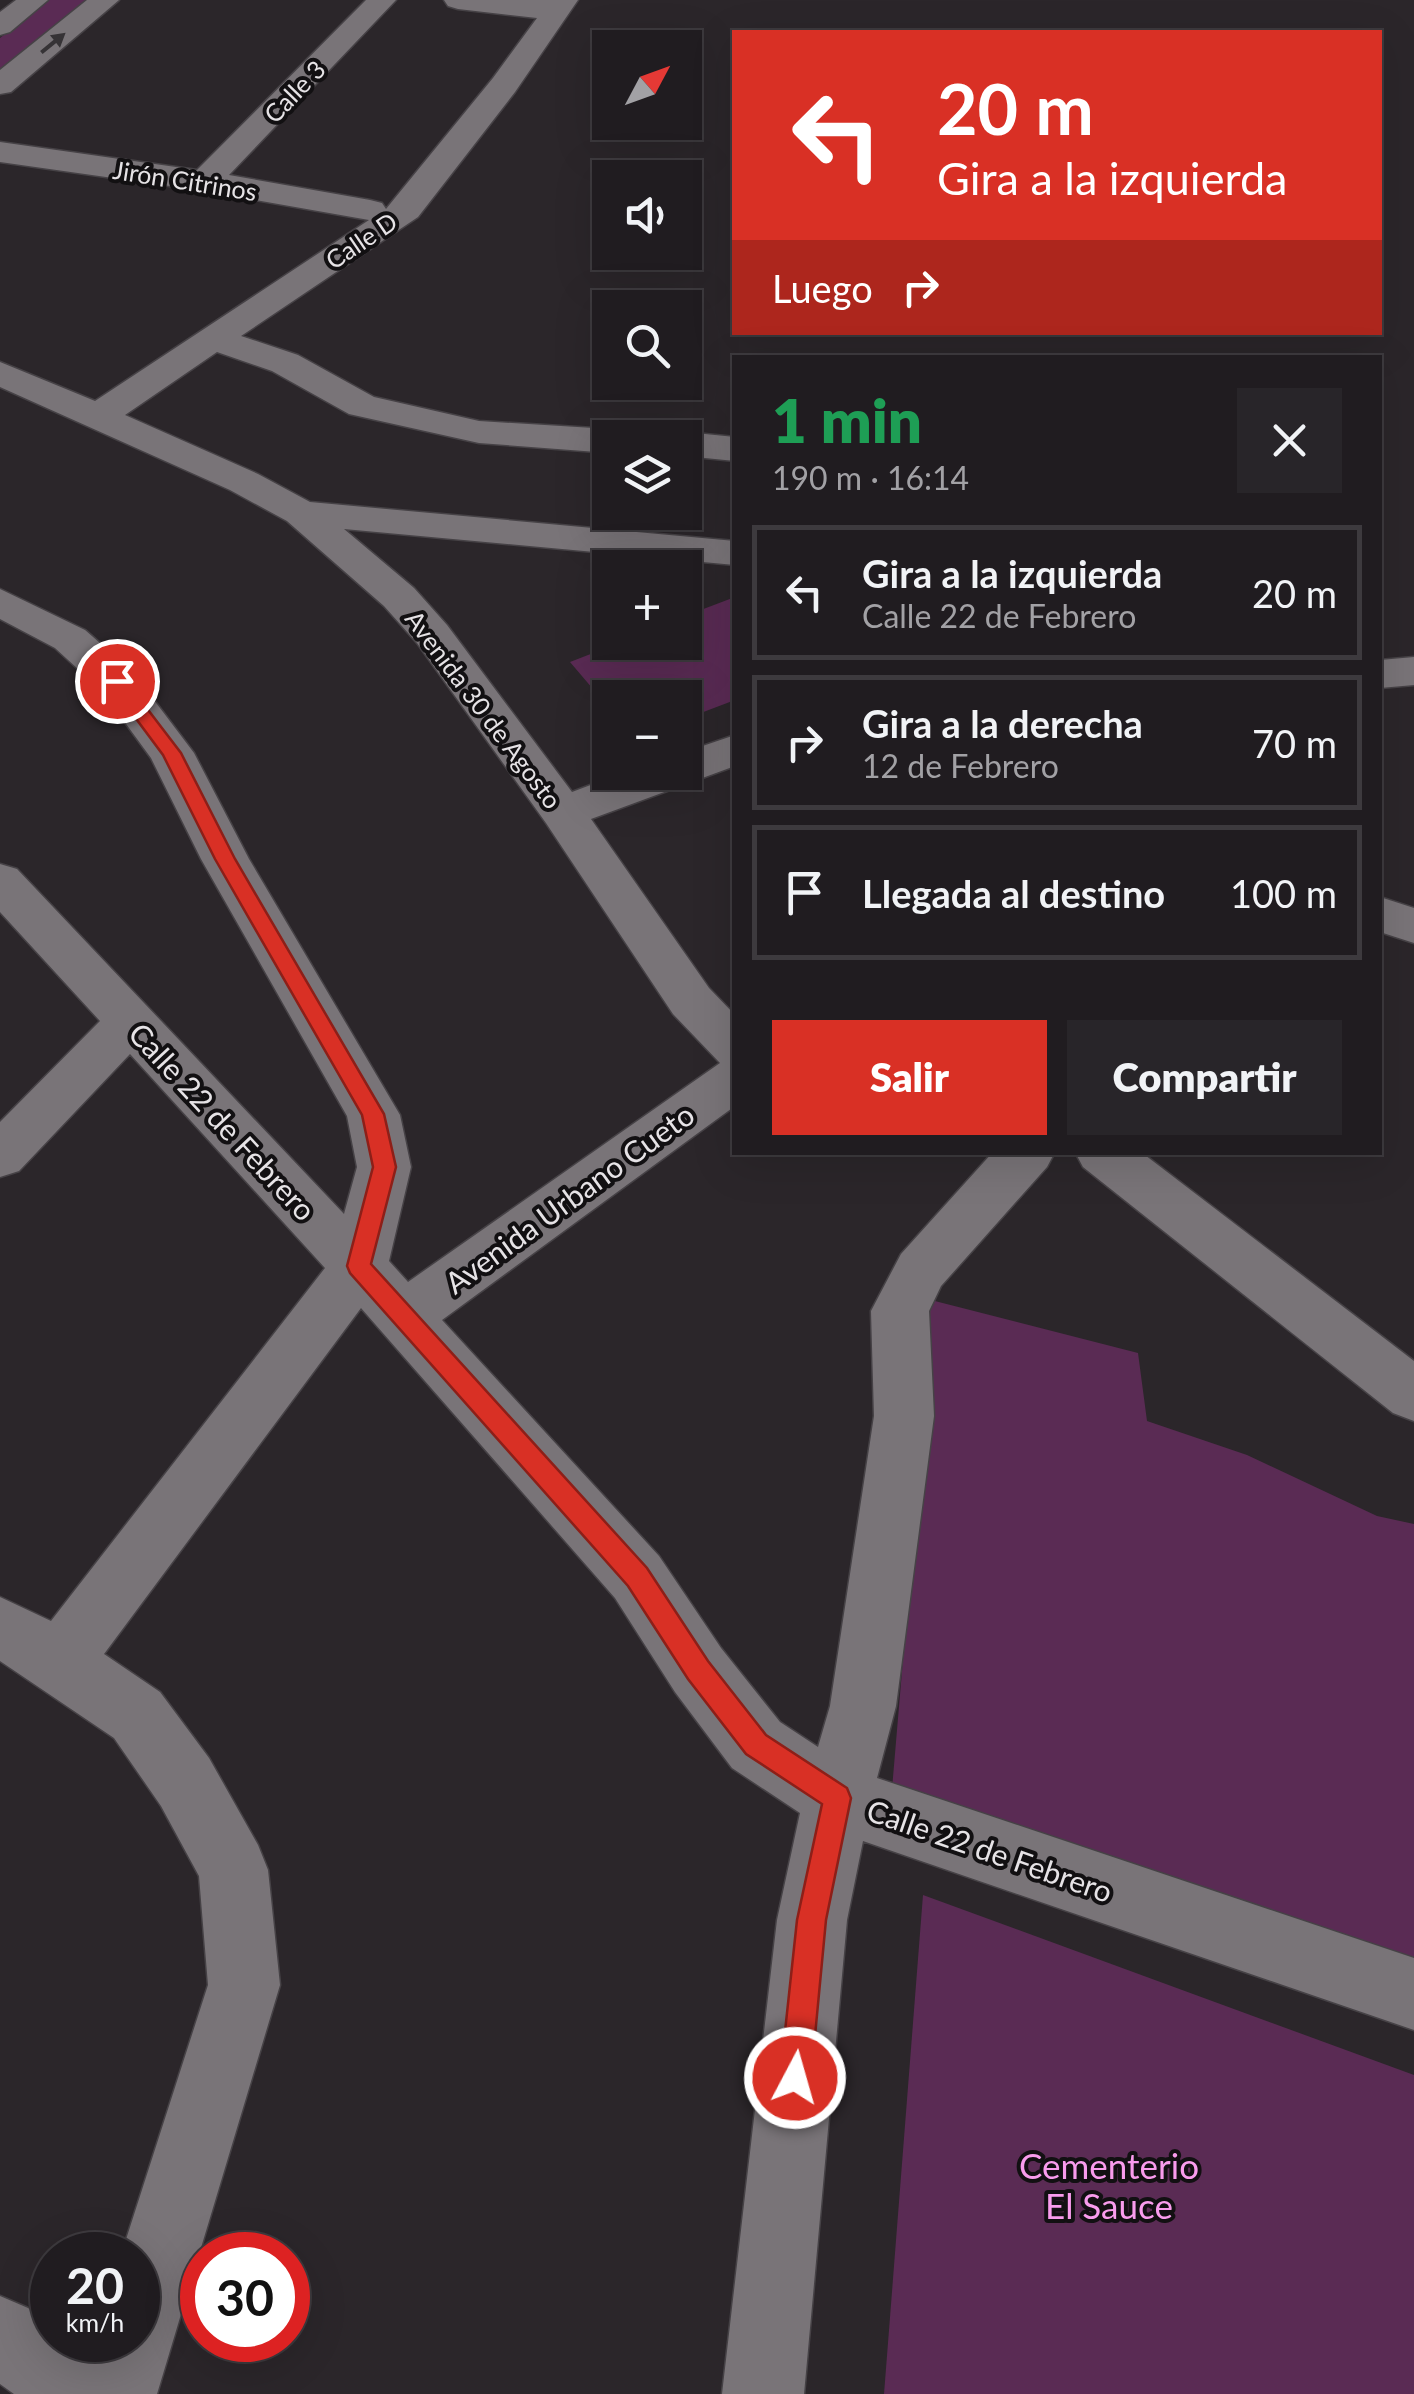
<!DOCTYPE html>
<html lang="es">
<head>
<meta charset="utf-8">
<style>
  body { margin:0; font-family:Lato,sans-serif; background:#282529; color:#f1f3f6; height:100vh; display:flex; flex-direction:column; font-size:38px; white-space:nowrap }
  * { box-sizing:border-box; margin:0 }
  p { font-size:32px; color:#a2a1a5 }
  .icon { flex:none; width:55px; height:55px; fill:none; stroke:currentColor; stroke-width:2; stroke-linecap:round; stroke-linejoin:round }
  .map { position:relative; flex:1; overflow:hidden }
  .details { position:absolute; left:732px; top:355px; width:650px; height:800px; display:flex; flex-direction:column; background:#201c20; border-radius:0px; box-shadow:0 10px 40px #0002,0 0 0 2px #3d3a3e }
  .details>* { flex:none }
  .banner { position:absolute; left:732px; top:30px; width:650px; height:305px; border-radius:0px; box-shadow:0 10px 40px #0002,0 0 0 2px #3d3a3e; background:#d93025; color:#fff; overflow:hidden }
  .needle { width:65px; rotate:49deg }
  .controls { position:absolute; left:592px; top:30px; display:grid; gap:20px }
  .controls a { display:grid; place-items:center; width:110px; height:110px; border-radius:0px; background:#201c20; box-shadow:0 10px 40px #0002,0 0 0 2px #3d3a3e; font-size:50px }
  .speed { position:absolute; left:30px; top:2232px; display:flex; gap:20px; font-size:50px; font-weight:700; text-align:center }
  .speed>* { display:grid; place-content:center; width:130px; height:130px; border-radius:50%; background:#201c20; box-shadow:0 10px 40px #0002,0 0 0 2px #3d3a3e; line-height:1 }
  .speed small { font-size:25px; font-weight:400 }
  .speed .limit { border:15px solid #d22; background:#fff; color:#111 }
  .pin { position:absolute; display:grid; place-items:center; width:85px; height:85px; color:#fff; margin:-42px; border:5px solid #fff; border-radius:50%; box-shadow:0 2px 10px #0007 }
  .me { position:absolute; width:110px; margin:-55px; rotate:6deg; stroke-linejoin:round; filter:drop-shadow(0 0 8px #0008) }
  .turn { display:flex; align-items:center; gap:35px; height:210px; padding:0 40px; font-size:45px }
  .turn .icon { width:130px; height:130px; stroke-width:2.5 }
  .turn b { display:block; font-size:70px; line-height:85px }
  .then { display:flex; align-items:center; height:95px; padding:0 40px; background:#0003; gap:20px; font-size:38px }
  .round { display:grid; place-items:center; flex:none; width:105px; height:105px; border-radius:0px; background:#282529 }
  .head { display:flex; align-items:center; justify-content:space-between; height:170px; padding:0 40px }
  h1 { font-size:60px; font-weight:800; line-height:75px; color:#1e9e55 }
  .action { display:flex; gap:20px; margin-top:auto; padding:20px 40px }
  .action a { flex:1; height:115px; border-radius:0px; background:#d93025; color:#fff; font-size:40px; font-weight:800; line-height:115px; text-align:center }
  .action a+a { background:#282529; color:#f1f3f6 }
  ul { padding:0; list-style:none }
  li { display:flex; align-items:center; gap:30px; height:135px; margin:0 20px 15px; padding:0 20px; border:5px solid #3d3a3e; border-radius:0px }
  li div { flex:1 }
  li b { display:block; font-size:38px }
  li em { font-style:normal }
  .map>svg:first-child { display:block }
  .green { fill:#5a2b54 }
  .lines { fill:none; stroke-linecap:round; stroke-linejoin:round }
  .street-casing { stroke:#464246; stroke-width:3 }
  .secondary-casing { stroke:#464246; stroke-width:3 }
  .street { fill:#797478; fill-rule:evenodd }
  .secondary { fill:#797478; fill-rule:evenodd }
  .oneway { fill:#363336 }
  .route { fill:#d93025; stroke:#8d1f18; stroke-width:2.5 }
  .labels { text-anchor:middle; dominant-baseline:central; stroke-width:8; stroke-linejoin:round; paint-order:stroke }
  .far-street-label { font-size:25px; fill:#e6e3e6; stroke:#121012 }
  .street-label { font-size:30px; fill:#e6e3e6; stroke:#121012 }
  .near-park-label { font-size:35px; fill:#f99ced; stroke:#121012 }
</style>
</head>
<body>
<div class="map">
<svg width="1414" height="2394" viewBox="0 0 1414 2394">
  <rect width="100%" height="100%" fill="#2b262a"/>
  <g class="green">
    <polygon points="48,0 92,0 0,73 0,38"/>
    <polygon points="735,597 735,700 685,719 685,698 610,698 610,709 570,662 619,643 685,642 685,616"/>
    <polygon points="927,1299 1138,1353 1147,1421 1247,1455 1377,1516 1414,1524 1414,1967 891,1801 921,1447"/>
    <polygon points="923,1895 1414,2075 1414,2394 884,2394"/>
  </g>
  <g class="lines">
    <g class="street-casing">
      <g id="street">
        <polygon points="366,0 396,0 229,175 370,200 382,203 386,209 493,78 537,18 458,9 448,6 444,0 578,0 515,92 418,217 241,336 298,355 374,397 479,421 610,429 627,438 610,438 610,453 479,443 349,414 272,371 217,352 125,415 258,474 310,502 735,541 735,565 344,529 414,588 447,625 572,792 625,772 685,772 685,752 735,735 735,766 591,819 709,988 735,1015 735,1106 442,1320 659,1556 721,1648 780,1722 818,1747 830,1706 874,1416 871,1311 901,1254 993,1152 1055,1152 1047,1167 941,1286 929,1311 934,1416 896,1706 877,1778 1414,1958 1414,2030 863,1841 847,1920 804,2394 722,2394 777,1920 800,1813 732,1768 675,1692 615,1598 361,1308 104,1654 160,1692 209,1758 258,1845 268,1870 280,1985 157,2394 14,2394 0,2384 0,2296 28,2308 52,2324 52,2340 75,2340 90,2350 93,2340 138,2340 138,2255 121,2255 208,1985 199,1876 161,1806 114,1738 0,1661 0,1597 51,1621 325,1268 130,1054 19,1171 0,1177 0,1122 100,1021 0,912 0,864 17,869 344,1214 357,1167 347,1116 201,859 151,758 102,691 55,648 0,619 0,589 85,630 132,671 194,753 249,859 400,1115 411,1167 389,1261 408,1282 720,1063 673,1014 546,823 417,643 384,606 287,521 230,490 0,387 0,362 95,401 369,220 205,191 0,162 0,142 197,170"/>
        <polygon points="685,432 735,437 735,461 685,456 685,438 670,438"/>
        <polygon points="1414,657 1414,685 1380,688 1380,660"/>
        <polygon points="1380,897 1414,908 1414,943 1380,932"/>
        <polygon points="1075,1152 1141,1152 1414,1361 1414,1421 1393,1413 1083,1167"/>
      </g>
    </g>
    <g class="secondary-casing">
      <g id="secondary">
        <polygon points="16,0 48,0 10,32 0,35 0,12"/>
        <polygon points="87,0 119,0 11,92 0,94 0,70"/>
      </g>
    </g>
    <use href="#street" class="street"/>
    <use href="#secondary" class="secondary"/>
  </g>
  <defs><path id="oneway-solid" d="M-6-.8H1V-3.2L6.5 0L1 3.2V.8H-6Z" transform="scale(2.5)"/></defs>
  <use class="oneway" href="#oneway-solid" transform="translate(53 43) rotate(-39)"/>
  <polygon class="route" points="117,675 123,677 181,753 235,859 384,1114 396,1167 371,1264 647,1568 708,1661 766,1735 847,1788 851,1798 826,1920 811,2078 806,2089 795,2094 784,2089 780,2078 797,1920 822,1804 746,1754 688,1679 628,1586 350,1273 347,1266 373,1167 362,1115 215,859 163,755 108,681"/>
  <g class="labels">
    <g class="far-street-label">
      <text transform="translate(294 91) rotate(-46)">Calle 3</text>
      <text transform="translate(185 180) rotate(9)">Jirón Citrinos</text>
      <text transform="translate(361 240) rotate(-34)">Calle D</text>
      <text transform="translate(484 709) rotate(53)">Avenida 30 de Agosto</text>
    </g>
    <g class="street-label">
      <text transform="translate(223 1121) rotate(47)">Calle 22 de Febrero</text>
      <text transform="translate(569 1198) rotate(-36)">Avenida Urbano Cueto</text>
      <text transform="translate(990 1850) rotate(19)">Calle 22 de Febrero</text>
    </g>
    <g class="near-park-label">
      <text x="1109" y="2165">Cementerio<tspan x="1109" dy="40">El Sauce</tspan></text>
    </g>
  </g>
</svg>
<div class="controls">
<a><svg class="needle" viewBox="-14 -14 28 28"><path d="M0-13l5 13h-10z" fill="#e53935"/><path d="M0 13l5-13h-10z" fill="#a2a1a5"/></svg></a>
<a><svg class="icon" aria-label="sound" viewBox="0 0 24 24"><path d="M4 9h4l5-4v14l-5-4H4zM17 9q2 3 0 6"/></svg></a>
<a><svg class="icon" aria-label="search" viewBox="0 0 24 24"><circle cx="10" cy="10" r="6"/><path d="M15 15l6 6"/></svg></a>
<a><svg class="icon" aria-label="layers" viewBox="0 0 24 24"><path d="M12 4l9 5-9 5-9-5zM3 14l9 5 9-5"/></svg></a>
<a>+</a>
<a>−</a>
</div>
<div class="speed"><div>20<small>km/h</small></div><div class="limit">30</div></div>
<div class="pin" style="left:117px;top:681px;background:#d93025"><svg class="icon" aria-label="arrive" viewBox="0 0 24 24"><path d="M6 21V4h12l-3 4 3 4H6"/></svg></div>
<svg class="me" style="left:795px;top:2078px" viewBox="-20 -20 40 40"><circle r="17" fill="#d93025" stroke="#fff" stroke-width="3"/><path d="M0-11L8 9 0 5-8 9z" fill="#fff"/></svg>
<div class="banner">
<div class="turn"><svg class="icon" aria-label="left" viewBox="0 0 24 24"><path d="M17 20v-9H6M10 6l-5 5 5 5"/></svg><div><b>20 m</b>Gira a la izquierda</div></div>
<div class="then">Luego<svg class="icon" aria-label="right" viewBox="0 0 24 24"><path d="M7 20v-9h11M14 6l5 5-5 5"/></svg></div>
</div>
<section class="details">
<div class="head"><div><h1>1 min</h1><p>190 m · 16:14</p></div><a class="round"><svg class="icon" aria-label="close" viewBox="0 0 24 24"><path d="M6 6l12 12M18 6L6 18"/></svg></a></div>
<ul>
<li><svg class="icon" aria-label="left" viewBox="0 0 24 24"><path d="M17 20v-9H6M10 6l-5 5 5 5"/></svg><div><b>Gira a la izquierda</b><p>Calle 22 de Febrero</p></div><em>20 m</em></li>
<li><svg class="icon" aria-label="right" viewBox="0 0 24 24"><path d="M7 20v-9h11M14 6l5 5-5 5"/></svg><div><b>Gira a la derecha</b><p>12 de Febrero</p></div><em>70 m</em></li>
<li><svg class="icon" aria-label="arrive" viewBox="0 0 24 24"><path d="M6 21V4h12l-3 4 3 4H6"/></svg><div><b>Llegada al destino</b></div><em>100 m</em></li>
</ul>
<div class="action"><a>Salir</a><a>Compartir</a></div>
</section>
</div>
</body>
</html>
